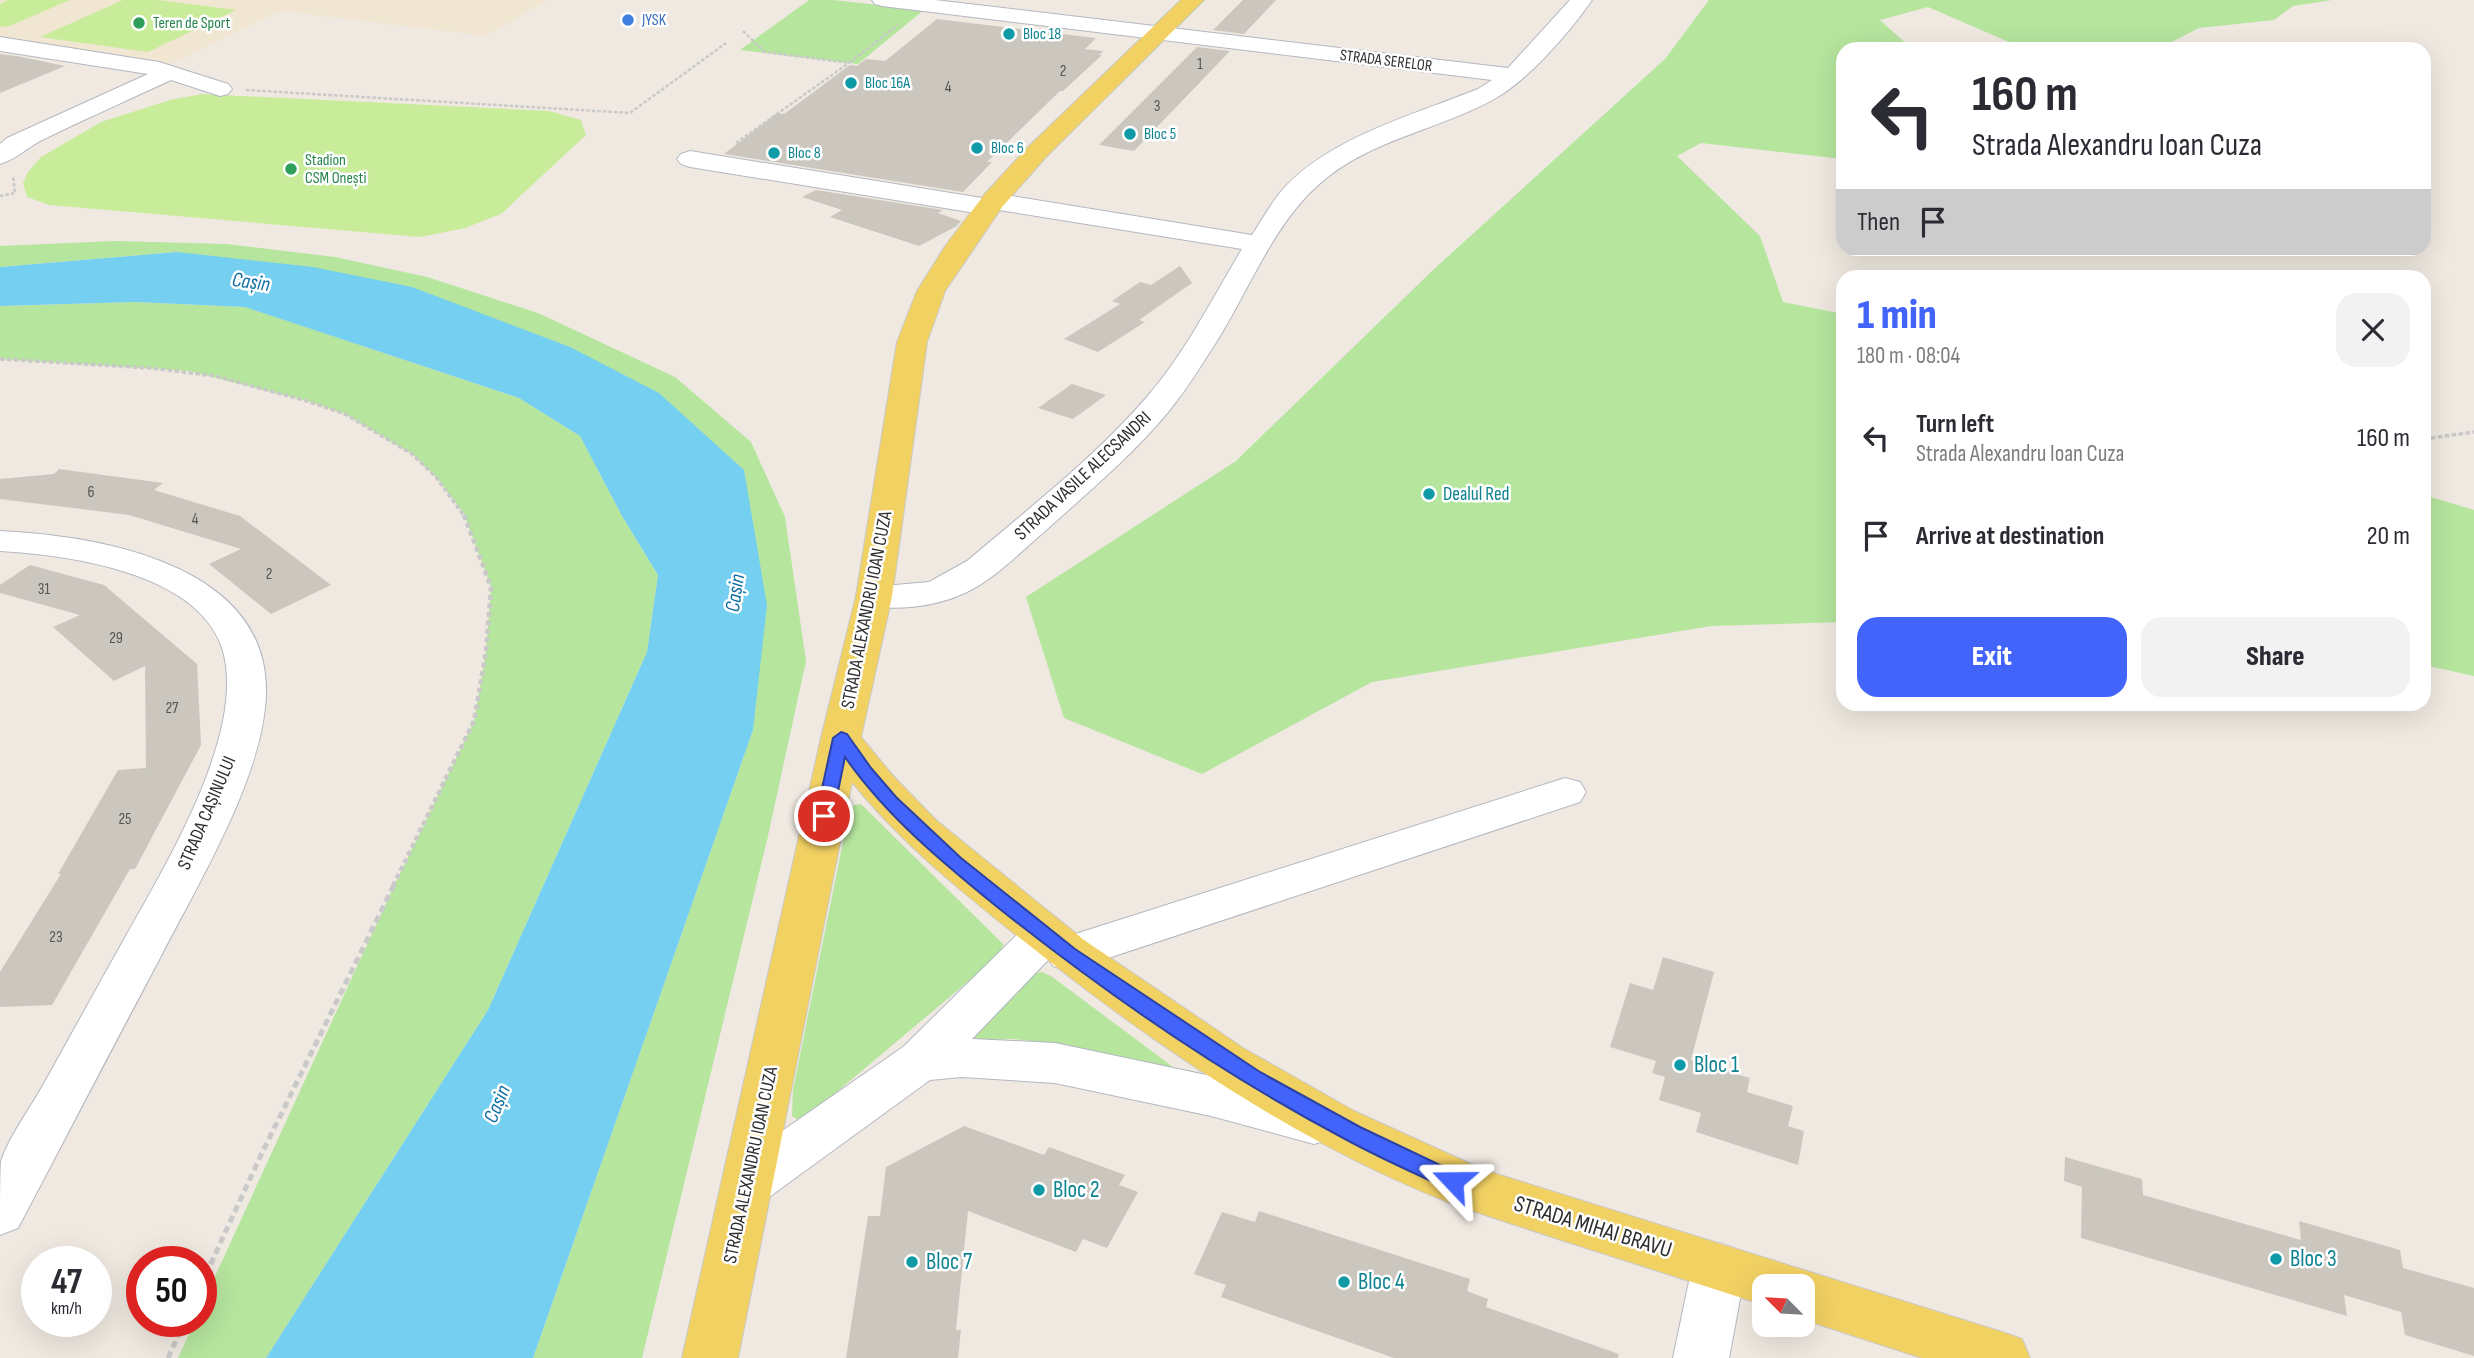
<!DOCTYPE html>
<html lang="en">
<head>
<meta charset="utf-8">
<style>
  body { margin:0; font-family:"Sofia Sans Condensed",sans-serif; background:#f2f2f3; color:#2b2b33; height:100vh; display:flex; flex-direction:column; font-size:26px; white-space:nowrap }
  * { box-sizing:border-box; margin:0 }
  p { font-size:23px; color:#7c7c81 }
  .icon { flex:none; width:38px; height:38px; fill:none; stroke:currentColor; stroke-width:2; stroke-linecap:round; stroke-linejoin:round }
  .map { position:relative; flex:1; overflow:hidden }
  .sheet { position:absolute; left:1836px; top:270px; width:595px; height:441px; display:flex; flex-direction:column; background:#fff; border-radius:21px; box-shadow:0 7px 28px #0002 }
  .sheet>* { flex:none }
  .guide { position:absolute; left:1836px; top:42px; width:595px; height:214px; border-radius:21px; box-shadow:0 7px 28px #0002; background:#fff; color:#2b2b33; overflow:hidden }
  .needle { width:46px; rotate:294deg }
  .controls { position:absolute; left:1752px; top:1274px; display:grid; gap:14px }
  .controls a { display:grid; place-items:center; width:63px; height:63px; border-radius:14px; background:#fff; box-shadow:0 7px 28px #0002; font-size:35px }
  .speed { position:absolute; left:21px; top:1246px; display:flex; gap:14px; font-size:35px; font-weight:700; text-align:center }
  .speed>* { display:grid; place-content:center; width:91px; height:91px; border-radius:50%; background:#fff; box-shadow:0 7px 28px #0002; line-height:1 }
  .speed small { font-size:18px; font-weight:400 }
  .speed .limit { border:10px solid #d22; background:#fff; color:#111 }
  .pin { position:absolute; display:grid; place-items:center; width:60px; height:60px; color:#fff; margin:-30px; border:4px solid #fff; border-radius:50%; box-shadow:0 2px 7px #0007 }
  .me { position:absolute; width:77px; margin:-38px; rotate:293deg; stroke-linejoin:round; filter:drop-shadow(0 0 5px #0008) }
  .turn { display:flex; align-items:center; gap:24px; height:147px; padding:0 21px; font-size:32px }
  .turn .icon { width:91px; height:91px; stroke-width:2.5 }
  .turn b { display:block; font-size:49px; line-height:60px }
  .then { display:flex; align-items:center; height:66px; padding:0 21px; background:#0003; gap:14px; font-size:26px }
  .round { display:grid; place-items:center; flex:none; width:74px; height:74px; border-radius:21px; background:#f2f2f3 }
  .headline { display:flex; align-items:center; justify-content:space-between; height:119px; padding:0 21px }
  h1 { font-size:42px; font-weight:800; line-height:52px; color:#4264fb }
  .primary-button { display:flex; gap:14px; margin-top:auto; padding:14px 21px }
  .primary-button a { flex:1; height:80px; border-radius:21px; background:#4264fb; color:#fff; font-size:28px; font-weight:800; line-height:80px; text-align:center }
  .primary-button a+a { background:#f2f2f3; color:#2b2b33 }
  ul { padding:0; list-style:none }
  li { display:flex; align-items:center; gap:21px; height:98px; padding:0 21px }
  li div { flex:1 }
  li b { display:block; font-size:26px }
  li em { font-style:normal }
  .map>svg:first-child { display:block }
  .education { fill:#f0e6d1 }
  .green { fill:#b6e59e }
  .pitch { fill:#c9ec9a }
  .water { fill:#75cff0 }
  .building { fill:#cbc7bf }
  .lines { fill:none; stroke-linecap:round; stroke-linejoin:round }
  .minor-casing { stroke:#b4b7c1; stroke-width:2 }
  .major-casing { stroke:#c9c9c9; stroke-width:2 }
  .path-far3 { stroke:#c9c9c9; stroke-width:2.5; stroke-dasharray:3.5 2; stroke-linecap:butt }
  .path-far2 { stroke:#c9c9c9; stroke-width:3.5; stroke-dasharray:4.5 2.5; stroke-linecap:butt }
  .path-far1 { stroke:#c9c9c9; stroke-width:4.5; stroke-dasharray:5 3.5; stroke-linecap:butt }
  .path { stroke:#c9c9c9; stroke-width:5; stroke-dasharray:7 4.5; stroke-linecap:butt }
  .minor { fill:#fff; fill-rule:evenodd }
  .major { fill:#f2d163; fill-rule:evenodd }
  .route { fill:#4264fb; stroke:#2b41a3; stroke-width:2 }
  .shop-dot { fill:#3f7fe0; stroke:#fff; stroke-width:2.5 }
  .leisure-dot { fill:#2e9e5b; stroke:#fff; stroke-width:2.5 }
  .culture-dot { fill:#0f9aa8; stroke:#fff; stroke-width:2.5 }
  .labels { text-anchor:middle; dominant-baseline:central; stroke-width:5; stroke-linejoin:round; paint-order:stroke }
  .far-shop-label { font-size:16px; fill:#366cbe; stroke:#fff; text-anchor:start }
  .far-leisure-label { font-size:16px; fill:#27864d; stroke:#fff; text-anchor:start }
  .far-culture-label { font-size:16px; fill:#0d838f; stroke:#fff; text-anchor:start }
  .far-street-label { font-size:16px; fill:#2e2e2e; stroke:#fff }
  .number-label { font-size:16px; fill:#555452 }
  .street-label { font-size:19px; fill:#2e2e2e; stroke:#fff }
  .culture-label { font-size:19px; fill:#0d838f; stroke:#fff; text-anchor:start }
  .water-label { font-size:21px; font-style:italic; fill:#0d6fa3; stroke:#fff }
  .near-culture-label { font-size:23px; fill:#0d838f; stroke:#fff; text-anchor:start }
  .near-street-label { font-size:23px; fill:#2e2e2e; stroke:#fff }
</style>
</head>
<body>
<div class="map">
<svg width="2474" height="1358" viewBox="0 0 2474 1358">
  <rect width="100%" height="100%" fill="#efe9e1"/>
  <polygon class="education" points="0,0 548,0 486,36 281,11 159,69 0,51"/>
  <g class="green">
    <polygon points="809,0 833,0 924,10 858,64 740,50"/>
    <polygon points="1709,0 2332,0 2293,6 2274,20 2199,28 2158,49 2025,49 1928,7 1880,20 1912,49 1843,49 1843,159 1701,143 1677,156 1760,236 1783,302 1843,314 1843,622 1711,626 1372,682 1202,774 1064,718 1026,597 1236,461 1433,270 1665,59"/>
    <polygon points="115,241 226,244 335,257 427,277 538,313 675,377 751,442 785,517 806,661 768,836 642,1358 533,1358 753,730 744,470 177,252 0,267 0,246"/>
    <polygon points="135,302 245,307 519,398 580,436 622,516 658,575 647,652 488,1010 266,1358 178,1358 195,1321 201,1321 201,1307 393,888 474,721 486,652 491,587 464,514 436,477 412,454 345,414 307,401 189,371 0,359 0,306"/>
    <polygon points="2424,495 2474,510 2474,676 2424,665"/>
    <polygon points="861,804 1004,945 996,958 801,1122 792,1116 793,1090 849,812 854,805"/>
    <path d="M 1042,972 L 1051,976 L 1177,1070 C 1149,1065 1119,1062 1091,1056 C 1050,1046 1016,1031 974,1044 L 966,1037 L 1032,973 Z"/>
  </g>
  <g class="pitch">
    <polygon points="8,0 70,0 7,27 0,26 0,4"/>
    <polygon points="123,0 158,0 236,10 148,52 40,37"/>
    <polygon points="202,94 549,111 581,120 586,135 501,214 465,228 420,237 49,205 27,197 23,183 28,172 41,157 101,122 170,100"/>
  </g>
  <polygon class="water" points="177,252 313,267 412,287 570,347 659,393 744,470 767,605 753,730 533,1358 266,1358 488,1010 647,652 658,575 622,516 580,436 519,398 245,307 135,302 0,306 0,267"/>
  <g class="building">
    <polygon points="1243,0 1276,0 1244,34 1213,30"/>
    <polygon points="937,19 1096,38 1085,49 1103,51 1099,55 1102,55 1063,91 1060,91 987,162 992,162 963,192 724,154 777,113 784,114 850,65 857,66 866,59 885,61"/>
    <polygon points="1197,47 1230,51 1134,151 1099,145"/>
    <polygon points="0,54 17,56 65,66 0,93"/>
    <polygon points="816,190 943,210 938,213 961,221 957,226 919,246 830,217 842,210 802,197"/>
    <polygon points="1180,266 1192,283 1139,320 1145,322 1098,352 1064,339 1120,304 1112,301 1140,282 1151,285"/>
    <polygon points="1072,384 1106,395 1073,419 1038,408"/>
    <polygon points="59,469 163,483 154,490 240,516 331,585 271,614 209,564 241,549 129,515 0,499 0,479 54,474"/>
    <polygon points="30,565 104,585 197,664 201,745 135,869 130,869 52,1005 0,1007 0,972 61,874 58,874 118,770 146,768 145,666 114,681 53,627 80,615 0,593 0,585"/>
    <polygon points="1663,957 1714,972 1691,1060 1750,1078 1747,1092 1793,1106 1788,1126 1804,1131 1798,1165 1696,1132 1701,1113 1659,1100 1665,1077 1652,1073 1656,1061 1610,1047 1630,983 1653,990"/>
    <polygon points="964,1126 1044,1155 1049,1147 1125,1175 1119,1185 1138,1192 1107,1248 1083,1239 1076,1252 968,1211 956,1330 961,1330 958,1358 846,1358 868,1216 880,1216 886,1167"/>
    <polygon points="2065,1157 2142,1179 2143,1195 2301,1240 2299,1221 2400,1250 2403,1268 2474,1288 2474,1356 2405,1335 2401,1312 2344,1295 2347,1316 2081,1238 2082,1187 2064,1181"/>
    <polygon points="1259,1211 1470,1279 1467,1291 1488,1299 1486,1307 1619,1354 1618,1358 1394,1358 1221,1297 1226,1285 1194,1274 1222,1212 1255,1222"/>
  </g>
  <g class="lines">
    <g class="minor-casing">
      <g id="minor">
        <path d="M 872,0 L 935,0 L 1508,68 L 1570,0 L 1592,0 C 1570,32 1529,79 1496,98 C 1438,131 1368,139 1317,186 C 1272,227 1249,290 1217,341 C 1202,364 1187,389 1169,411 C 1132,456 1087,493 1044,532 C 1019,553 995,579 965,593 C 935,607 893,612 861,604 L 856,596 L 861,588 L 929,582 L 967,561 C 1028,509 1093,459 1146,398 C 1184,355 1212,299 1242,249 L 999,210 L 988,215 L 690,167 L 681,164 L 677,159 L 681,154 L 690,151 L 982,198 L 993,193 L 1252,235 C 1261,221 1269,207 1279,194 C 1324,139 1413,115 1478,89 L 1492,80 L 882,6 L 875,4 Z"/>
        <path d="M 0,37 L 159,62 L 228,84 L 232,89 L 228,94 L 220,96 L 171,80 C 128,100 85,119 42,140 C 28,147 15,160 0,164 L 0,144 L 7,138 L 148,74 L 0,51 Z"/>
        <path d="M 0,531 C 105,536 281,567 265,708 C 257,786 197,886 161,956 C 113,1046 66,1137 18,1228 L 0,1235 C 0,1218 0,1174 1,1161 C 10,1135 29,1110 42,1087 C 69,1039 95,991 122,943 C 162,871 249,731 222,648 C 197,572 68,555 0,551 Z"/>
        <polygon points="1565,778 1580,782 1586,792 1580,802 1069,971 1053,966 1049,959 972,1039 1055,1043 1211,1076 1332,1108 1339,1123 1332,1138 1314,1144 1211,1116 1055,1083 962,1077 930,1080 765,1200 747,1206 729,1200 721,1184 729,1168 903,1047 1029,923 1045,918 1061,923 1068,935 1066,937"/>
        <polygon points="1719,1243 1738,1250 1746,1267 1729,1358 1673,1358 1692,1267 1700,1250"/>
      </g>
    </g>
    <g class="major-casing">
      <path id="major" d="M 1181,0 L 1204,0 L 1045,158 L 1002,207 L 945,291 L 927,342 L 892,596 L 861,737 L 894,777 L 937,821 L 1084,940 L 1243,1048 L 1354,1111 L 1484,1170 L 2002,1332 L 2022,1339 L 2030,1358 L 1922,1358 L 1802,1319 L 1802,1286 L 1764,1286 L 1764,1305 C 1694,1283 1625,1260 1555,1238 C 1519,1226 1483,1215 1448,1202 C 1294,1141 1154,1045 1025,942 C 963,893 902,844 852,782 L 738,1358 L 682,1358 L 821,738 L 856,596 L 897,342 L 917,291 L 946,245 L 984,195 L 1027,148 Z"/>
    </g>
    <g class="path-far3">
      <polyline points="743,31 765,52 849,63 898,25"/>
      <polyline points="246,90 630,113 726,43"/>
      <polyline points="736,143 849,63"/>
      <polyline points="0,196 15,193 13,176"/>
    </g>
    <g class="path-far2">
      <polyline points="0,359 150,368 215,376 307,401 345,414 412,454 436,477 465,517"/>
      <polyline points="2424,439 2474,432"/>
    </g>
    <polyline class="path-far1" points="393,886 474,721 486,652 491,587 464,515"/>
    <g class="path">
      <polyline points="201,1285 260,1157 394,885"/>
      <polyline points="168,1358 185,1321"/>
    </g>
    <use href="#minor" class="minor"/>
    <use href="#major" class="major"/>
  </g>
  <path class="route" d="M 841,732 L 847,734 L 871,768 L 896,797 L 961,858 L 1075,949 L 1260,1072 L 1360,1127 L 1461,1175 L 1464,1181 L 1461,1188 L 1453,1190 L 1446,1188 C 1412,1172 1378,1157 1345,1139 C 1222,1074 1105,993 996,906 C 942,862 885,815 845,757 L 833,816 L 824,822 L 818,821 L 816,816 L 833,738 Z"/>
  <circle class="shop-dot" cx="628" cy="20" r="7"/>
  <g class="leisure-dot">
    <circle cx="139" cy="23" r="7"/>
    <circle cx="291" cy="169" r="7"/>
  </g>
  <g class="culture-dot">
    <circle cx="1009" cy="34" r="7"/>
    <circle cx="851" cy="83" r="7"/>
    <circle cx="1130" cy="134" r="7"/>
    <circle cx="977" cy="148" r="7"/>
    <circle cx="774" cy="153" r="7"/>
    <circle cx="1429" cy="494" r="7"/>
    <circle cx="1680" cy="1065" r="7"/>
    <circle cx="1039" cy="1190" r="7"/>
    <circle cx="2276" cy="1259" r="7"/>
    <circle cx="912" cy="1262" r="7"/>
    <circle cx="1344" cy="1282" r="7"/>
  </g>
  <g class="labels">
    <g class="far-shop-label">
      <text x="642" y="20">JYSK</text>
    </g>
    <g class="far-leisure-label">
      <text x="153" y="23">Teren de Sport</text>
      <text x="305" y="160">Stadion<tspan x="305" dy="18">CSM Onești</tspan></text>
    </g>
    <g class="far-culture-label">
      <text x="1023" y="34">Bloc 18</text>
      <text x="865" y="83">Bloc 16A</text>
      <text x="1144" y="134">Bloc 5</text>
      <text x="991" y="148">Bloc 6</text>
      <text x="788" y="153">Bloc 8</text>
    </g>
    <g class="far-street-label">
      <text transform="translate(1386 61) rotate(7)">STRADA SERELOR</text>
    </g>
    <g class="number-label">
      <text x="1200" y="64">1</text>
      <text x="1063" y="71">2</text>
      <text x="948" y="87">4</text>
      <text x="1157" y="106">3</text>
      <text x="91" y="492">6</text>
      <text x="195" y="519">4</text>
      <text x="269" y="574">2</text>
      <text x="44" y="589">31</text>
      <text x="116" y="638">29</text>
      <text x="172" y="708">27</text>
      <text x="125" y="819">25</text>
      <text x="56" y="937">23</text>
    </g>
    <g class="street-label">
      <text transform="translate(1083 476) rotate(-43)">STRADA VASILE ALECSANDRI</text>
      <text transform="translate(867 610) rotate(-79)">STRADA ALEXANDRU IOAN CUZA</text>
      <text transform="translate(207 813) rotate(-67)">STRADA CAȘINULUI</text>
      <text transform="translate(751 1165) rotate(-78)">STRADA ALEXANDRU IOAN CUZA</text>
    </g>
    <g class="culture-label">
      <text x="1443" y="494">Dealul Red</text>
    </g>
    <g class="water-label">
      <text transform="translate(251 282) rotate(8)">Cașin</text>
      <text transform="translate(735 593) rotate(-82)">Cașin</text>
      <text transform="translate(497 1104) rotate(-68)">Cașin</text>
    </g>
    <g class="near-culture-label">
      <text x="1694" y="1065">Bloc 1</text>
      <text x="1053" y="1190">Bloc 2</text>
      <text x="2290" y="1259">Bloc 3</text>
      <text x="926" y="1262">Bloc 7</text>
      <text x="1358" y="1282">Bloc 4</text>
    </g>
    <g class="near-street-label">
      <text transform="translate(1593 1227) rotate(17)">STRADA MIHAI BRAVU</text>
    </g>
  </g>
</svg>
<div class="controls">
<a><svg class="needle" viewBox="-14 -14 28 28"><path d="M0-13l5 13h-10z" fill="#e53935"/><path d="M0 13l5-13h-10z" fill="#7c7c81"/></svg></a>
</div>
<div class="speed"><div>47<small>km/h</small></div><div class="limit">50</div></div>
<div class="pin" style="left:824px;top:816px;background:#d93025"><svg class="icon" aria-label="arrive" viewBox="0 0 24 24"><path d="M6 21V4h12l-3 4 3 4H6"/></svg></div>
<svg class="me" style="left:1453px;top:1181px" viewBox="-20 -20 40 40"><path d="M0-17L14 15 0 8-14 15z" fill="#4264fb" stroke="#fff" stroke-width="4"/></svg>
<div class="guide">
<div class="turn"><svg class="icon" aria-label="left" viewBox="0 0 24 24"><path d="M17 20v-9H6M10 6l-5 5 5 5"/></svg><div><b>160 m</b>Strada Alexandru Ioan Cuza</div></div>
<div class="then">Then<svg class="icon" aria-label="arrive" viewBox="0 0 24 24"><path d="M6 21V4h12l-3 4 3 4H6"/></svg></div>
</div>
<section class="sheet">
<div class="headline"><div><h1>1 min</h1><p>180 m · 08:04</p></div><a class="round"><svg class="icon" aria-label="close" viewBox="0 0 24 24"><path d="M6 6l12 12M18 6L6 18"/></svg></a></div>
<ul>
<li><svg class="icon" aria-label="left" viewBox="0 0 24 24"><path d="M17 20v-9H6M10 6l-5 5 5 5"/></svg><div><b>Turn left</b><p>Strada Alexandru Ioan Cuza</p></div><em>160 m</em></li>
<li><svg class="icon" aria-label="arrive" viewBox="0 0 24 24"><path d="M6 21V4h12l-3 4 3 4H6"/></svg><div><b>Arrive at destination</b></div><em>20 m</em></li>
</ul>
<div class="primary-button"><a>Exit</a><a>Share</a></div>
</section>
</div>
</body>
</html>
